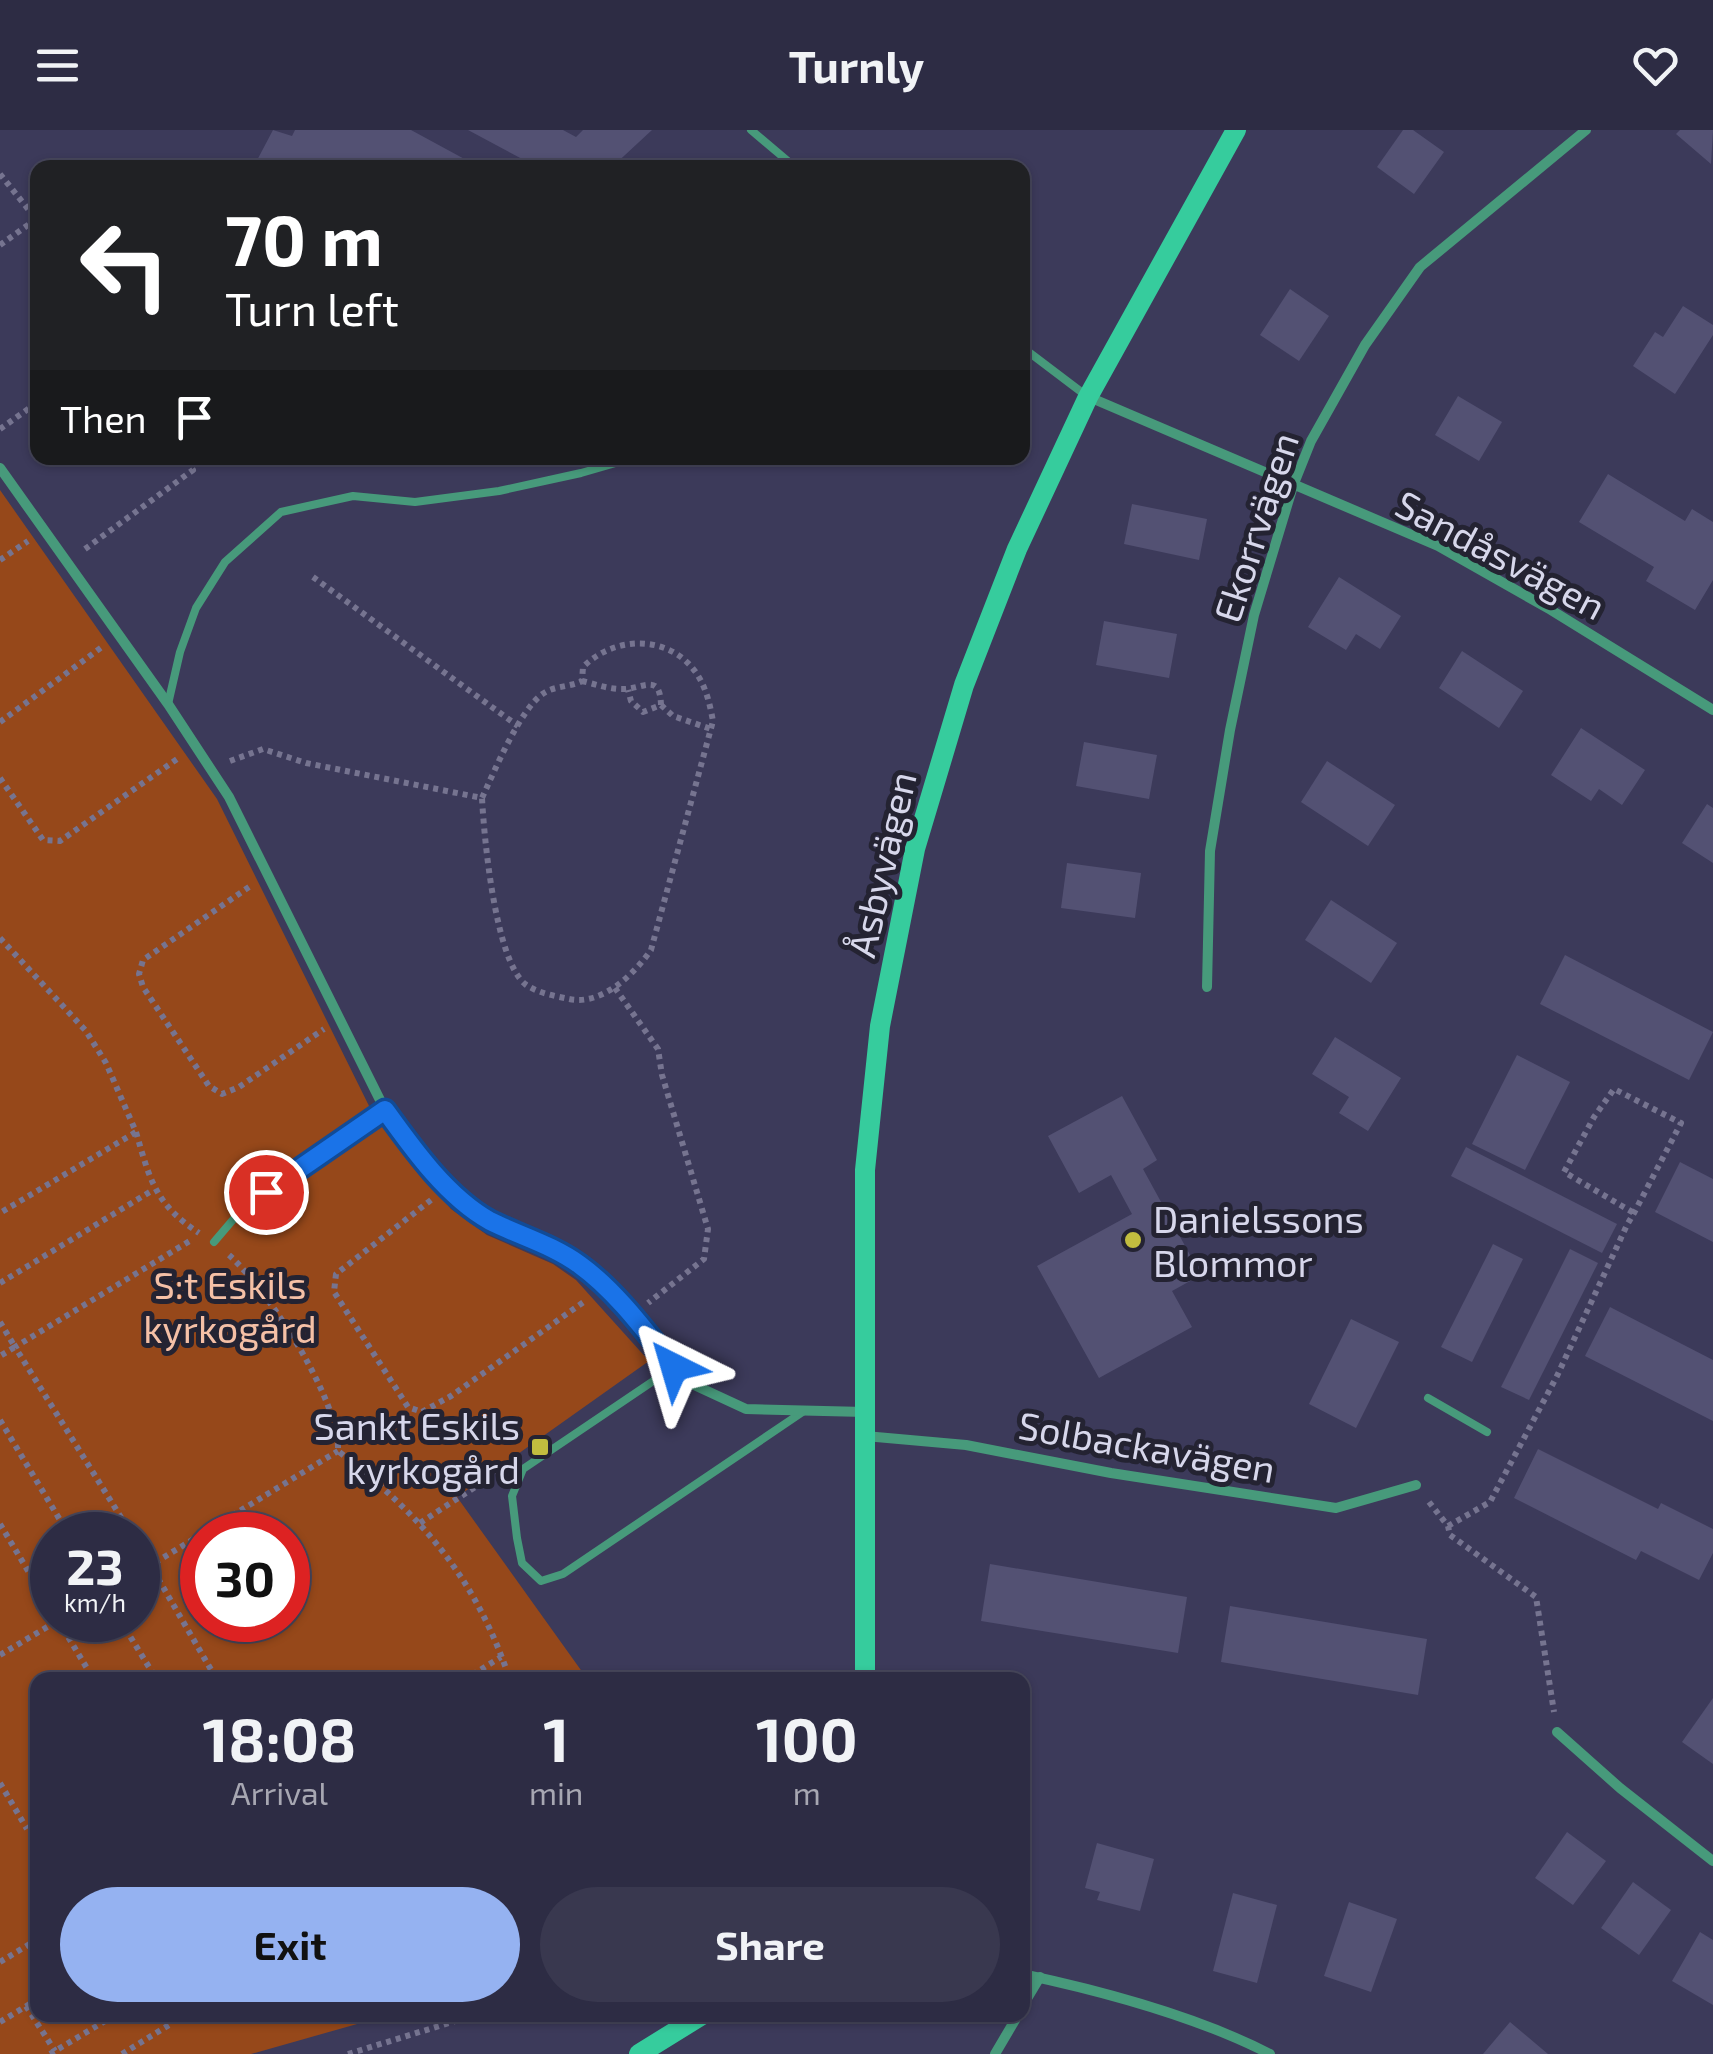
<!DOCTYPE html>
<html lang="en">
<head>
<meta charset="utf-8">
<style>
  body { margin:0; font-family:"Exo 2",sans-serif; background:#39384f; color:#f1f3f6; height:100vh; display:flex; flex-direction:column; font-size:38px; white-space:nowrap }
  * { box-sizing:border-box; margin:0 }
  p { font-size:32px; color:#a7a7b2 }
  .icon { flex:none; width:55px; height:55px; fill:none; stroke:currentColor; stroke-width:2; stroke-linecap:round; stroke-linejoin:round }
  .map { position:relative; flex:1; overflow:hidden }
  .drawer { position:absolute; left:30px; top:1542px; width:1000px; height:350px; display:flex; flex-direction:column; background:#2d2c44; border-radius:20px; box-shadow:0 2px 8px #0004,0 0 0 2px #48485d }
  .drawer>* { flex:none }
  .guide { position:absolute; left:30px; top:30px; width:1000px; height:305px; border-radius:20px; box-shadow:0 2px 8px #0004,0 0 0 2px #48485d; background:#202124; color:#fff; overflow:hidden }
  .speed { position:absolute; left:30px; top:1382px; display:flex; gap:20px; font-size:50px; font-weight:700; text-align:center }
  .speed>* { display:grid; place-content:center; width:130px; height:130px; border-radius:50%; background:#2d2c44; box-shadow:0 2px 8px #0004,0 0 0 2px #48485d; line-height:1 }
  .speed small { font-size:25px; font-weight:400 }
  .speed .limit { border:15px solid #d22; background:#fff; color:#111 }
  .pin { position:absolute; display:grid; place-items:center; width:85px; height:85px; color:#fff; margin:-42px; border:5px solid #fff; border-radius:50%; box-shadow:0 2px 10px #0007 }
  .me { position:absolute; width:110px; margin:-55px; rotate:320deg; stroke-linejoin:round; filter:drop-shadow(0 0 8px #0008) }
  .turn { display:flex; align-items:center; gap:35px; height:210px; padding:0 30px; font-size:45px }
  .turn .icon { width:130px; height:130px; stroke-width:2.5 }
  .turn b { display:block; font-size:70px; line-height:85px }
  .then { display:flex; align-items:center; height:95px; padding:0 30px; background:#0003; gap:20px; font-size:38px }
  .eta { display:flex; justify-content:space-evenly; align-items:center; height:170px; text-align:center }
  .eta b { font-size:60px; font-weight:700; line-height:70px }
  .cta { display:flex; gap:20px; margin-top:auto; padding:20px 30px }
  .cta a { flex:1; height:115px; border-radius:60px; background:#95b2f1; color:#111; font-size:40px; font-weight:700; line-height:115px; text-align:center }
  .cta a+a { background:#39384f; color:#f1f3f6 }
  header { display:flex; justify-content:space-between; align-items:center; height:130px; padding:0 30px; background:#2d2c44; font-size:45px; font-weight:700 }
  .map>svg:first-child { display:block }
  .green { fill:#96481a; fill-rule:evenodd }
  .building { fill:#535173 }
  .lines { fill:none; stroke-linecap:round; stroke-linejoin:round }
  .path { stroke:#767490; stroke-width:6; stroke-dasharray:5 5; stroke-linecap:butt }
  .lane { stroke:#479a7b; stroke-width:8 }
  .street { stroke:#479a7b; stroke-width:10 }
  .secondary { stroke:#36cc9d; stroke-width:20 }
  .route-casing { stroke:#114b97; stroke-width:25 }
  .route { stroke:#1a73e8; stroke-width:18 }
  .poi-dot { fill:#c2bd3f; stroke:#242332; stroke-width:4 }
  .labels { text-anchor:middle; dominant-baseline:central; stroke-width:10; stroke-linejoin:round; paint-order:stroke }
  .street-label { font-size:38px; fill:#d7d7eb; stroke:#242332 }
  .poi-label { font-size:38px; fill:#d7d7eb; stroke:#242332; text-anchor:start }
  .park-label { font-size:38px; fill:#f5c0a6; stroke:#242332 }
</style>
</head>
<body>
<header><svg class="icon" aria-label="menu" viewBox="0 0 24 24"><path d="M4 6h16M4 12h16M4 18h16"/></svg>Turnly<svg class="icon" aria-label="heart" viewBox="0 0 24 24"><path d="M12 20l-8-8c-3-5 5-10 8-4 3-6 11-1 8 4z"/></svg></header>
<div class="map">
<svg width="1713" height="1924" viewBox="0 0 1713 1924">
  <rect width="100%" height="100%" fill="#3c3a5a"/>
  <path class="green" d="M 0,360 L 217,669 L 374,986 L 451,1079 L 487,1105 L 553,1134 L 576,1150 L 649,1231 L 457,1367 L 588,1550 L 38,1550 L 38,1885 L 389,1885 L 251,1924 L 0,1924 ZM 52,1405 L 138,1405 L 138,1490 L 52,1490 ZM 202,1405 L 288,1405 L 288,1490 L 202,1490 Z"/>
  <g class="building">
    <polygon points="273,0 292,6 295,0 411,0 481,38 253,38"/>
    <polygon points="468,0 563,0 576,7 583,0 652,0 611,38 539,38"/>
    <polygon points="1403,0 1413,0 1444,22 1414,64 1377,37"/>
    <polygon points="1680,0 1713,0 1711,34 1676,4"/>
    <polygon points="1290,159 1329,186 1299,231 1260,205"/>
    <polygon points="1683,176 1713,195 1713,205 1675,264 1633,236 1655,202 1663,207"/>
    <polygon points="1458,266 1502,292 1479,331 1435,305"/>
    <polygon points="1608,344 1685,391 1692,379 1713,392 1713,450 1695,480 1646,451 1654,437 1579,392"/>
    <polygon points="1132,374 1207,389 1199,430 1124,414"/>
    <polygon points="1339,447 1401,486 1380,519 1356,504 1346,520 1308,497"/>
    <polygon points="1104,491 1177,504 1169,548 1096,535"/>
    <polygon points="1462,521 1523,561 1499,598 1439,558"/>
    <polygon points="1581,598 1645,640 1622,675 1599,659 1591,671 1551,645"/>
    <polygon points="1084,612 1157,625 1149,669 1076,656"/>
    <polygon points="1327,631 1395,675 1368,716 1301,672"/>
    <polygon points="1707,674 1713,678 1713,733 1682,713"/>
    <polygon points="1067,733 1141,743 1135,788 1061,778"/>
    <polygon points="1331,770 1397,813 1371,853 1305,810"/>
    <polygon points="1565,825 1713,902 1689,950 1540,874"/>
    <polygon points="1335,907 1401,948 1368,1001 1339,983 1349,967 1312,944"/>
    <polygon points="1517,925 1570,952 1525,1040 1472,1014"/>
    <polygon points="1122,966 1157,1030 1143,1039 1201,1145 1172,1161 1192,1197 1099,1248 1037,1136 1132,1084 1111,1045 1079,1063 1048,1006"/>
    <polygon points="1466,1017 1617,1094 1602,1123 1451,1046"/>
    <polygon points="1680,1032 1713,1049 1713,1112 1655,1082"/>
    <polygon points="1493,1114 1523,1129 1472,1232 1441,1217"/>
    <polygon points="1570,1119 1598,1133 1529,1270 1501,1257"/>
    <polygon points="1610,1177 1713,1230 1713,1291 1585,1226"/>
    <polygon points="1351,1189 1399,1212 1356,1298 1309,1274"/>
    <polygon points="1538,1319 1658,1379 1661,1373 1713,1399 1713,1423 1699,1450 1641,1421 1636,1430 1514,1368"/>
    <polygon points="990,1434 1187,1467 1178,1523 981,1491"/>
    <polygon points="1230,1476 1427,1509 1418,1565 1221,1532"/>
    <polygon points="1713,1568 1713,1634 1682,1612"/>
    <polygon points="1567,1702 1606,1731 1573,1775 1535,1748"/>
    <polygon points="1097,1713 1154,1729 1140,1781 1097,1770 1100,1762 1085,1758"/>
    <polygon points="1633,1752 1671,1780 1639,1825 1601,1798"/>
    <polygon points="1233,1763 1277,1775 1257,1853 1213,1841"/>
    <polygon points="1349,1772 1397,1789 1371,1862 1324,1846"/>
    <polygon points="1700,1802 1713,1810 1713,1875 1672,1851"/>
    <polygon points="1510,1892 1548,1924 1483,1924"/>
  </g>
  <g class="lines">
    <g class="path">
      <polyline points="0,44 36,89"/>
      <polyline points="0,115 35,90"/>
      <polyline points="0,299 38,272"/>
      <polyline points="85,419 193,340 185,328"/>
      <polyline points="0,430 28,411"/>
      <polyline points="313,447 518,596"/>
      <path d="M 582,551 C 595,554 611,560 625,559 C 644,558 660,543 661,575 L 643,582 L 631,571 L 628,560"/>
      <polyline points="661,575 673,586 711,599"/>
      <polyline points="0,592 102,517"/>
      <path d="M 230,631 L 263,619 L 306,633 L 482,668 C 494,642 521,577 544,563 C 554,556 570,557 582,551 L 583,537 C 620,500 685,506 705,560 C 709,570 711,581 713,591 L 651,820 C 634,844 602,876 569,869 C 555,866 537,863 525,854 C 495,829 484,707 482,668"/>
      <polyline points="0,648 43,710 60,711 180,627"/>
      <polyline points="249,757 143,830 139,844 143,857 209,956 222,964 239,957 324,899"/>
      <polyline points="0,808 86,901 106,933 136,1002 0,1083"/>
      <polyline points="615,858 658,919 662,945 708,1099 704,1129 648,1173"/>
      <path d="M 136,1002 C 150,1050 155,1074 199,1103"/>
      <polyline points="431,1070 336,1144 334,1162 408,1277 422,1282 451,1266 585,1171"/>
      <path d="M 229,1125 C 268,1160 340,1270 338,1321 C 422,1386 476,1448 510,1550"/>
      <polyline points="0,1153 153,1060"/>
      <polyline points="0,1192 15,1217 0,1226"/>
      <polyline points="0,1290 69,1405"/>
      <polyline points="1429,1372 1448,1396 1450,1405 1536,1467 1554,1582"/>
      <polyline points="420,1393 498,1342"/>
      <polyline points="0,1394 52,1481"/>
      <polyline points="1448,1396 1490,1372 1557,1246 1627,1095 1634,1083 1681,993 1614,959 1594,987 1564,1042 1634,1083"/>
      <polyline points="132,1405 15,1217 193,1109"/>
      <polyline points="138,1414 217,1550"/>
      <polyline points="138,1443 338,1321"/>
      <polyline points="58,1490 94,1550"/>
      <polyline points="120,1490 157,1550"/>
      <polyline points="0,1525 59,1490"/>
      <polyline points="464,1550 501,1527"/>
      <polyline points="559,1550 575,1541"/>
      <polyline points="0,1653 27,1699"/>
      <polyline points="0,1832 38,1809"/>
      <polyline points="26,1876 55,1921"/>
      <polyline points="0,1892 38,1869"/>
      <polyline points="50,1924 115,1885"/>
      <polyline points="122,1924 169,1895"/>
      <polyline points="348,1924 475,1885"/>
    </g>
    <g class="lane">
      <polyline points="751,0 796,38"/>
      <polyline points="1022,217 1088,267"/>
      <polyline points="168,574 180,522 196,478 225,432 281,382 353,366 415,372 499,361 581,343 633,328"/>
      <polyline points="214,1112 243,1078 385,980"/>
      <polyline points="674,1237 523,1339 512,1366 517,1408 522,1433 541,1451 563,1444 804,1281"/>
      <polyline points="1428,1268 1487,1302"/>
    </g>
    <g class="street">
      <polyline points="1089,267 1438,416 1551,480 1713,580"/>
      <polyline points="0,338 168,574 229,667 385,980 448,1057 487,1089 581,1135 604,1157 692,1254 746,1279 865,1282"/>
      <polyline points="1207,857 1210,721 1230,600 1254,485 1293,356 1311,311 1365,215 1420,137 1586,0"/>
      <polyline points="865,1306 966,1315 1111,1343 1336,1378 1416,1355"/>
      <polyline points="1557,1602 1620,1658 1713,1731"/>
      <path d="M 1022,1844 C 1102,1861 1198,1887 1270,1924"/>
      <polyline points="1022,1877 1040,1847"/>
      <polyline points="995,1924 1018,1885"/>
    </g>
    <g class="secondary">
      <polyline points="865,1550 865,1040 880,896 915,719 964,555 1017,419 1088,267 1236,0"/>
      <polyline points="639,1924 702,1885"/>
    </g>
  </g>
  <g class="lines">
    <g class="route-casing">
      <path id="route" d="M 266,1062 L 385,980 C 413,1019 447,1067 490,1091 C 520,1106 553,1115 580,1135 C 616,1161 646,1202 674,1237"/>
    </g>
    <use href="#route" class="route"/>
  </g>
  <g class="poi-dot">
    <circle cx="1133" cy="1110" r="10"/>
    <rect x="530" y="1307" width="20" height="20" rx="5"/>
  </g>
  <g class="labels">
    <g class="street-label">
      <text transform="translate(1255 397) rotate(-72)">Ekorrvägen</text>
      <text transform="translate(1501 424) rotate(28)">Sandåsvägen</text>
      <text transform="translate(881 734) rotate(-77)">Åsbyvägen</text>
      <text transform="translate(1147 1316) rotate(10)">Solbackavägen</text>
    </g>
    <g class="poi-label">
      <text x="1153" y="1088">Danielssons<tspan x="1153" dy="44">Blommor</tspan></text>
      <text x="520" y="1295" text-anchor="end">Sankt Eskils<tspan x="520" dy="44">kyrkogård</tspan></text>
    </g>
    <g class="park-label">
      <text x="230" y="1154">S:t Eskils<tspan x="230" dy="44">kyrkogård</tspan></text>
    </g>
  </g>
</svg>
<div class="speed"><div>23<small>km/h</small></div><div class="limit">30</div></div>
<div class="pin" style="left:266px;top:1062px;background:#d93025"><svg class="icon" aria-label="arrive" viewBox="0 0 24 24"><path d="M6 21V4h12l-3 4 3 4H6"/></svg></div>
<svg class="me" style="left:674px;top:1237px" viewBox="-20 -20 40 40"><path d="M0-17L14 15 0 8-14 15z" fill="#1a73e8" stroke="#fff" stroke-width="4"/></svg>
<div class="guide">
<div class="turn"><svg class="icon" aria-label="left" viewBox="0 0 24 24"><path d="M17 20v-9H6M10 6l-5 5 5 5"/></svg><div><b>70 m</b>Turn left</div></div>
<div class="then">Then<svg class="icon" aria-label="arrive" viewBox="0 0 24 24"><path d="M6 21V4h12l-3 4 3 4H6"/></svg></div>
</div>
<section class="drawer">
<div class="eta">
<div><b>18:08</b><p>Arrival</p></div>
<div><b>1</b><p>min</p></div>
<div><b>100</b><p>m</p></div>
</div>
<div class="cta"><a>Exit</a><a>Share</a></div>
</section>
</div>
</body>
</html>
